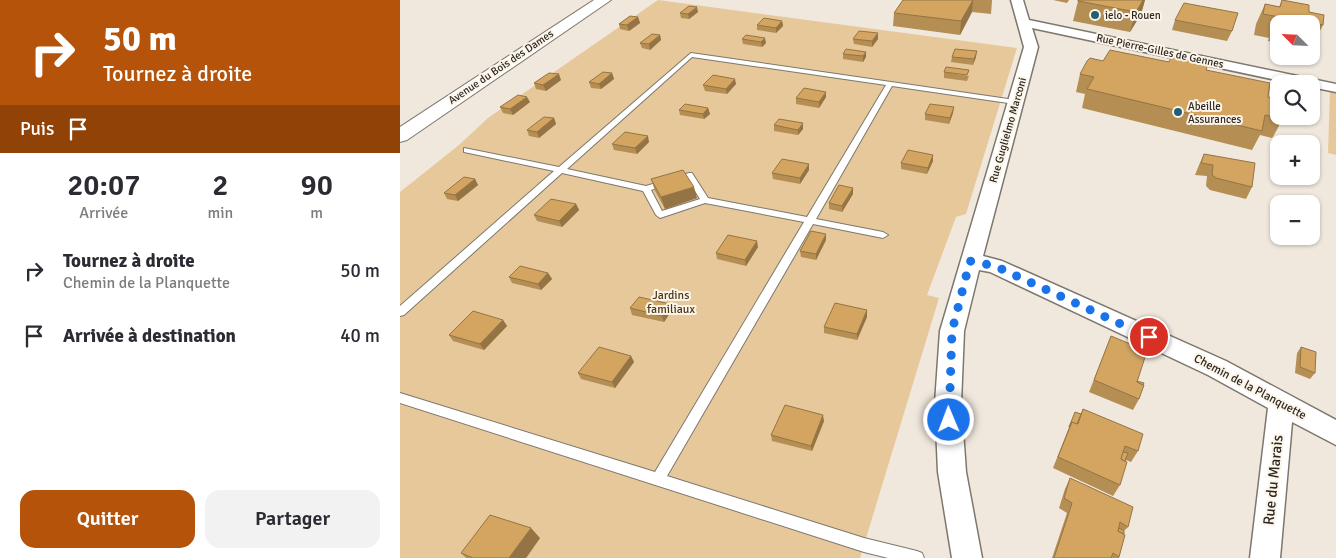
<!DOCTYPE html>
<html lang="fr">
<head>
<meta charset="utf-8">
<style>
  body { margin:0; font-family:Signika,sans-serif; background:#f2f2f3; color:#2b2b33; height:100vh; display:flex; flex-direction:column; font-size:19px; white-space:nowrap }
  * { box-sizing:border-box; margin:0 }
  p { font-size:16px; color:#7c7c81 }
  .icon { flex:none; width:28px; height:28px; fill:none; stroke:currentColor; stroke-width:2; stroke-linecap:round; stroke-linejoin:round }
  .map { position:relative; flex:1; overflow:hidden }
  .details { display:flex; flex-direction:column; background:#fff; width:400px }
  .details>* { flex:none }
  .guide { background:#b45309; color:#fff; overflow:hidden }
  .needle { width:32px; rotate:294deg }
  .buttons { position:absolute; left:870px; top:15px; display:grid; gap:10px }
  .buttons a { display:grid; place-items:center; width:50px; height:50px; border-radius:10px; background:#fff; box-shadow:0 1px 4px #0004; font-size:25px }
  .pin { position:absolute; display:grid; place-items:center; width:42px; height:42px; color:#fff; margin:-21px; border:2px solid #fff; border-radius:50%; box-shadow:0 1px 5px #0007 }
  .me { position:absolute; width:55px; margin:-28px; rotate:359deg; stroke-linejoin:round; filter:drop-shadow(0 0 4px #0008) }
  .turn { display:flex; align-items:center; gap:18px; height:105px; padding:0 20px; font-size:22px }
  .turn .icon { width:65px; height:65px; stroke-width:2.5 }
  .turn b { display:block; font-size:35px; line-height:42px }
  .then { display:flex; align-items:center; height:48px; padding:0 20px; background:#0003; gap:10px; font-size:19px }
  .eta { display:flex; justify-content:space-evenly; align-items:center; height:85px; text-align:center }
  .eta b { font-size:30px; font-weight:600; line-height:35px }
  .action { display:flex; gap:10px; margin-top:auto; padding:10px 20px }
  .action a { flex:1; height:58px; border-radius:15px; background:#b45309; color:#fff; font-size:20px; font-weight:600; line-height:58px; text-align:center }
  .action a+a { background:#f2f2f3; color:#2b2b33 }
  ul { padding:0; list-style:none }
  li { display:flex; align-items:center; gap:15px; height:65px; padding:0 20px }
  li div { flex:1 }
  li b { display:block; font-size:19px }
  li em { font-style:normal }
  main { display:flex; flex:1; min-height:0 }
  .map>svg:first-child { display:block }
  .green { fill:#e7c89b }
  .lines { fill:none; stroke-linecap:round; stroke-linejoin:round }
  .service-casing { stroke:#7d776d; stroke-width:2 }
  .minor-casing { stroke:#7d776d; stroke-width:3 }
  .trunk-casing { stroke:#7d776d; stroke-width:2 }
  .service { fill:#fff; fill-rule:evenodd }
  .minor { fill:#fff; fill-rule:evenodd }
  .trunk { fill:#fff; fill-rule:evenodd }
  .wall { fill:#b58e53 }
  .shaded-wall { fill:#947444 }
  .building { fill:#d3a561; stroke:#947444 }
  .route { stroke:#1a73e8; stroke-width:9; stroke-dasharray:0 16.2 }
  .poi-dot { fill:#215f75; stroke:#fdf5ea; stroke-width:2 }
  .labels { text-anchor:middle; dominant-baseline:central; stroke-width:4; stroke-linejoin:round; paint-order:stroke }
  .far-poi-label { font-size:11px; fill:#2c2925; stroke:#fdf5ea; text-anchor:start }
  .far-street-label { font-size:11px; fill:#2c2925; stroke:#fdf5ea }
  .park-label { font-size:12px; fill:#4b3719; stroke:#fdf5ea }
  .street-label { font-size:12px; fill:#2c2925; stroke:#fdf5ea }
  .near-street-label { font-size:15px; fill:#2c2925; stroke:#fdf5ea }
</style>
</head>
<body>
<main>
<section class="details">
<div class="guide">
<div class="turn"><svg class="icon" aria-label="right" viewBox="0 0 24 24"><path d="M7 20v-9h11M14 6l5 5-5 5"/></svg><div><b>50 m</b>Tournez à droite</div></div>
<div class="then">Puis<svg class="icon" aria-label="arrive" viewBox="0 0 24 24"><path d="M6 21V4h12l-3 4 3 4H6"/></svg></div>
</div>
<div class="eta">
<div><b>20:07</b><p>Arrivée</p></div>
<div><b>2</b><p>min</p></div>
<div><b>90</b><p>m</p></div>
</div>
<ul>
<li><svg class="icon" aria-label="right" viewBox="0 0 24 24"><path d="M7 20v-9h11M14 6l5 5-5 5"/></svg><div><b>Tournez à droite</b><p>Chemin de la Planquette</p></div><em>50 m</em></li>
<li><svg class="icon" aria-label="arrive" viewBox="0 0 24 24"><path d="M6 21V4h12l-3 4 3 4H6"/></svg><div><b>Arrivée à destination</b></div><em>40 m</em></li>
</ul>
<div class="action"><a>Quitter</a><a>Partager</a></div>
</section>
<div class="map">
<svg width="936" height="558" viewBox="0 0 936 558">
  <rect width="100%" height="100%" fill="#f0e8dd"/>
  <g class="green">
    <polygon points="258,0 617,48 566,214 556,217 527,295 539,298 460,558 0,558 0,192 59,145 88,118"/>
    <polygon points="930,89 936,91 936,155 928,153"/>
  </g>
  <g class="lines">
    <g class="service-casing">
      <path id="service" d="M 291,53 L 615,100 L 619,102 L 615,104 L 492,86 L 416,219 L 483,232 L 488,235 L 483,238 L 413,224 L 267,476 L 464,538 L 517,551 L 522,553 L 524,558 L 488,558 L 464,552 L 0,403 L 0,393 L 255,472 L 404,222 L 305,203 L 260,218 L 256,215 L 243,191 L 162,173 L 4,315 L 0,316 L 0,306 L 154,171 L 64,152 L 64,148 L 159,167 ZM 292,57 L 486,85 L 407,217 L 308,198 L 292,173 L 289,173 L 246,186 L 167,169 ZM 287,178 L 300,199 L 262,211 L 251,190 Z"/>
    </g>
    <g class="minor-casing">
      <polygon id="minor" points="611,0 623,0 629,20 936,84 936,92 911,87 911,84 895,84 632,28 638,47 583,256 602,261 826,361 936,420 936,445 892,422 880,558 850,558 868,408 808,375 590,272 579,270 564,331 561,403 566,472 582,558 552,558 538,472 535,403 540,331 624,47"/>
    </g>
    <g class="trunk-casing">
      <polygon id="trunk" points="194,0 211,0 7,140 0,142 0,127"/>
    </g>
    <use href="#service" class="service"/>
    <use href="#minor" class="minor"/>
    <use href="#trunk" class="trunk"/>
  </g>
  <g class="wall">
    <polygon points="503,0 592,0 592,1 591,14 572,12 560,35 493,26 494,13"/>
    <polygon points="653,0 669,0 667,3"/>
    <polygon points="745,0 741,14 730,32 673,21 678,1"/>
    <polygon points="882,0 909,12 923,25 912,46 911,46 911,24 879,24 879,43 868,41 869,38 854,35 856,24 865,4 879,7"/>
    <polygon points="298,12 289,19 281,18 280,13"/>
    <polygon points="238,17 240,23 229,31 220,29 219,24"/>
    <polygon points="775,20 832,31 827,41 772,30"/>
    <polygon points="382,21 383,26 376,33 357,30 357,25"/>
    <polygon points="478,33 478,39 472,47 454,44 453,39"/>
    <polygon points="260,35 261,40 250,50 242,48 240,43"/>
    <polygon points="342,39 366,43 362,47 343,44"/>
    <polygon points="466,52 466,57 463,62 443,59 443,54"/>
    <polygon points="552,57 576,57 573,65 551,62"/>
    <polygon points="703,61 806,70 868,97 884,116 872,138 860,135 852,150 682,108 685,94 676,92 680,74"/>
    <polygon points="544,72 569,76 567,81 544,78"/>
    <polygon points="212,73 214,79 201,89 191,88 189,82"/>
    <polygon points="161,80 146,91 136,89 134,83"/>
    <polygon points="336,84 327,94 305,91 303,85"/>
    <polygon points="426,92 426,97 419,108 396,104 396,98"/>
    <polygon points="130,102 113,115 103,113 100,107"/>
    <polygon points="308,108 310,114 304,119 280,115 279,110"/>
    <polygon points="553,113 549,124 525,120 525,114"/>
    <polygon points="154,118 156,124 139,138 129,136 127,130"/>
    <polygon points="374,125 403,129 398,135 374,131"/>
    <polygon points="249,142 237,154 214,150 212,144"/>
    <polygon points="804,154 852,187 846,199 810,190 806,186 807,176 795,175 799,165"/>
    <polygon points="533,155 533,161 527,174 501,169 501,163"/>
    <polygon points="409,170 400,184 373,179 372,173"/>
    <polygon points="75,179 78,185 58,201 47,199 44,193"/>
    <polygon points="251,179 297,198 265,209 255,191"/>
    <polygon points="453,188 453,194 442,212 429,209 429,203"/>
    <polygon points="176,204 179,210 162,227 137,221 134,215"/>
    <polygon points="426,240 416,260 401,257 400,251"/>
    <polygon points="358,247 346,266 317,259 316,253"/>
    <polygon points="148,273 152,279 141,290 112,283 109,277"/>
    <polygon points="230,308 272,310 264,322 232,315"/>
    <polygon points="467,310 467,317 457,340 424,333 424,327"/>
    <polygon points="103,320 107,326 84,350 53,341 49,335"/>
    <polygon points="711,336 737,381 739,399 733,410 689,392"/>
    <polygon points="901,347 915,373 910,379 895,373 897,353"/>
    <polygon points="231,356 234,362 215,388 181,379 178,373"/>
    <polygon points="683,409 738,451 731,462 726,460 720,485 713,496 653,468 675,412 681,414"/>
    <polygon points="424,421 412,451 372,441 371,435"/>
    <polygon points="670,478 728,527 724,531 719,558 652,558 667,513 659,508 665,489"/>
    <polygon points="140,538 126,558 66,558 61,553"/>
  </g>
  <g class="shaded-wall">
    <polygon points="573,0 572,12 560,35 561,21"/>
    <polygon points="743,0 745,0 741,14 730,32 736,12"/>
    <polygon points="297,7 298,12 289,19 288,14"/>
    <polygon points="238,17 240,23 229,31 227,25"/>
    <polygon points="382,21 383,26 376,33 376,28"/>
    <polygon points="478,33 478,39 472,47 472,41"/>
    <polygon points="260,35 261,40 250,50 249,44"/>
    <polygon points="365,38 366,43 362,47 361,42"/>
    <polygon points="577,51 576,57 573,65 574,59"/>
    <polygon points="466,52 466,57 463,62 463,56"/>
    <polygon points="212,73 214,79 201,89 199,84"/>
    <polygon points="159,74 161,80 146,91 143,85"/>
    <polygon points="335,79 336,84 327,94 326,89"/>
    <polygon points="426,92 426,97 419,108 419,102"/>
    <polygon points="127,97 130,102 113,115 110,109"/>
    <polygon points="554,107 553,113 549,124 550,118"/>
    <polygon points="308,108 310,114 304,119 303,114"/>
    <polygon points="884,116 874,135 872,138 882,119"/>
    <polygon points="154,118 156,124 139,138 137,132"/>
    <polygon points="403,123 403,129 398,135 398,130"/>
    <polygon points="248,136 249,142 237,154 235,148"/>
    <polygon points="533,155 533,161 527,174 528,168"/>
    <polygon points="409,164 409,170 400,184 400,178"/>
    <polygon points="75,179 78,185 58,201 55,195"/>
    <polygon points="294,187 297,198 265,209 261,197"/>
    <polygon points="453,188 453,194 442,212 442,206"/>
    <polygon points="176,204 179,210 162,227 159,221"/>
    <polygon points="426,234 426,240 416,260 416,254"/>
    <polygon points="357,241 358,247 346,266 345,260"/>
    <polygon points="148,273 152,279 141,290 138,284"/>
    <polygon points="270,304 272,310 264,322 262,316"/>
    <polygon points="467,310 467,317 457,340 457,334"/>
    <polygon points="103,320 107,326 84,350 80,344"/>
    <polygon points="231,356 234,362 215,388 212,382"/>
    <polygon points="423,415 424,421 412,451 411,446"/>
    <polygon points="131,528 140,538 126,558 109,558"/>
  </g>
  <g class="building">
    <polygon points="503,0 573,0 561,21 494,13"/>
    <polygon points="678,0 743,0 736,12 678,1"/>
    <polygon points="882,0 909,5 909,12 924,15 923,25 907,22 907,24 897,24 878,20 879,17 863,14 865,4 880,7"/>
    <polygon points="784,3 838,13 832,31 775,20"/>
    <polygon points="289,6 297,7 288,14 280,13"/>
    <polygon points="230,16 238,17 227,25 219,24"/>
    <polygon points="364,18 382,21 376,28 357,25"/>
    <polygon points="459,31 478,33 472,41 453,39"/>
    <polygon points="252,34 260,35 249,44 240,43"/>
    <polygon points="346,35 365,38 361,42 342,39"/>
    <polygon points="446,49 466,52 463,56 443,54"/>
    <polygon points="555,49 577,51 574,59 552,57"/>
    <polygon points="710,50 769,62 772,54 809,61 806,70 870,83 868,97 879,99 879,116 884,116 882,119 865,115 862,131 687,89 694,77 680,74 687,61 690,58 703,61"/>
    <polygon points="546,67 569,70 567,75 544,72"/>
    <polygon points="203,72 212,73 199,84 189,82"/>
    <polygon points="149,73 159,74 143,85 134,83"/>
    <polygon points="313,75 335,79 326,89 303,85"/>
    <polygon points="404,88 426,92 419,102 396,98"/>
    <polygon points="118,95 127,97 110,109 100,107"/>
    <polygon points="285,104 308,108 303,114 279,110"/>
    <polygon points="530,104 554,107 550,118 525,114"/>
    <polygon points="144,117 154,118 137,132 127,130"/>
    <polygon points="379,119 403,123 398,130 374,125"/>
    <polygon points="225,132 248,136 235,148 212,144"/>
    <polygon points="508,150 533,155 528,168 501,163"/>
    <polygon points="804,154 855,163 852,187 816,178 812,175 813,165 801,163"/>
    <polygon points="382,159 409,164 400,178 372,173"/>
    <polygon points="283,170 294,187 261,197 251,179"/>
    <polygon points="64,177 75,179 55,195 44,193"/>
    <polygon points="439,185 453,188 442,206 429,203"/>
    <polygon points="151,199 176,204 159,221 134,215"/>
    <polygon points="411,231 426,234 416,254 400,251"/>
    <polygon points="328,235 357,241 345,260 316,253"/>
    <polygon points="120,266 148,273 138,284 109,277"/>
    <polygon points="239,297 270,304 262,316 230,308"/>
    <polygon points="435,303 467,310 457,334 424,327"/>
    <polygon points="73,311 103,320 80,344 49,335"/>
    <polygon points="711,336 747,351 737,382 744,385 739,399 694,380"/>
    <polygon points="199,347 231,356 212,382 178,373"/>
    <polygon points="901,347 916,352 915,373 900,367"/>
    <polygon points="737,381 744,383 743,385 737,382"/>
    <polygon points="385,405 423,415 411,446 371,435"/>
    <polygon points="683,409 743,434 738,451 725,446 721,459 727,462 720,485 658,457 672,422 678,424"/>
    <polygon points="675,412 681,414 677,424 672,422 669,427"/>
    <polygon points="723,452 728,453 725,461 721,459"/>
    <polygon points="670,478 733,507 728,527 720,522 718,531 725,535 719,557 713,553 711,558 654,558 672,503 664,498"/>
    <polygon points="90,515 131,528 109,558 73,558 61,553"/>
    <polygon points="719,528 724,531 724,534 718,531"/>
  </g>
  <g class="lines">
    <polyline class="route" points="549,420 552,331 570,261 595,266 749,337"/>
  </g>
  <g class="poi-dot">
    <circle cx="695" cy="15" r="5"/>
    <circle cx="778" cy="112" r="5"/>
  </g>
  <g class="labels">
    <g class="far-poi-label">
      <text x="705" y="15">ielo - Rouen</text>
      <text x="788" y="106">Abeille<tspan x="788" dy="13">Assurances</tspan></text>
    </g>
    <g class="far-street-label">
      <text transform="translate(760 51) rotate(12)">Rue Pierre-Gilles de Gennes</text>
      <text transform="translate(101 67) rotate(-34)">Avenue du Bois des Dames</text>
      <text transform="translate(608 130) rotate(-74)">Rue Guglielmo Marconi</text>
    </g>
    <g class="park-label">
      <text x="271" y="295">Jardins<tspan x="271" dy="14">familiaux</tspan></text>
    </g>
    <g class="street-label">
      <text transform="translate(850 387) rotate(28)">Chemin de la Planquette</text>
    </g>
    <g class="near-street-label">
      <text transform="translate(873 480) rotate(-84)">Rue du Marais</text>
    </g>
  </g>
</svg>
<div class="buttons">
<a><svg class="needle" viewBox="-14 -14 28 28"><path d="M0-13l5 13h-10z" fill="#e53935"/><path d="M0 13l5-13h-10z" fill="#7c7c81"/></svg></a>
<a><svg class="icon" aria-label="search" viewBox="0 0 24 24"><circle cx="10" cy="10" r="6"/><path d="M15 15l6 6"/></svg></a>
<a>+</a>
<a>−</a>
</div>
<div class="pin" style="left:749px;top:337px;background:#d93025"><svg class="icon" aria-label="arrive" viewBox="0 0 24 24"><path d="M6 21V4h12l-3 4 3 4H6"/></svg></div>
<svg class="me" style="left:549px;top:420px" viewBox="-20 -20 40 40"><circle r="17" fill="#1a73e8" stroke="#fff" stroke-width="3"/><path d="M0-11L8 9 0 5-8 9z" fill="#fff"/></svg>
</div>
</main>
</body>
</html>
